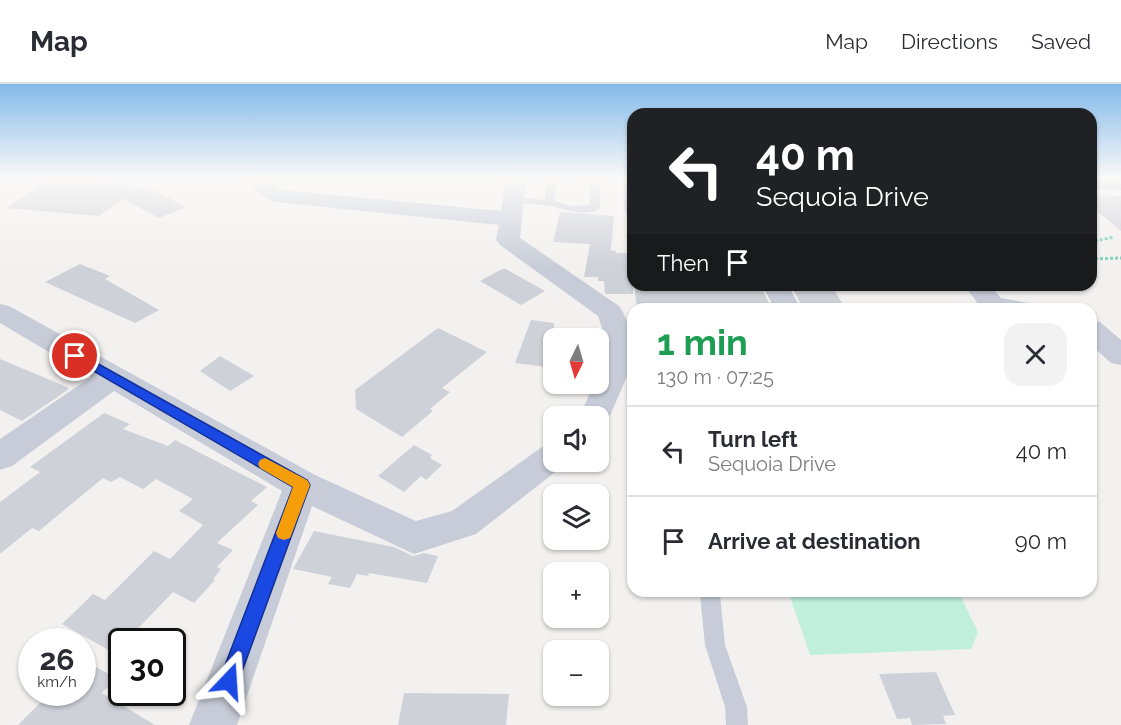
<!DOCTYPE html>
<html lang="en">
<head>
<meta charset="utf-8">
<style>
  body { margin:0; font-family:Raleway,sans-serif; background:#f2f2f3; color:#2b2b33; height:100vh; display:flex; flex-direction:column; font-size:22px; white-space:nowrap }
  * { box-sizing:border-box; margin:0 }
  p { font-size:20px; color:#7c7c81 }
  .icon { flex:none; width:33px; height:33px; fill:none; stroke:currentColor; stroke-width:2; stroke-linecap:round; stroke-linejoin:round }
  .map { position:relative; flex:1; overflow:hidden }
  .sheet { position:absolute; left:627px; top:219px; width:470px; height:294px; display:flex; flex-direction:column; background:#fff; border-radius:18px; box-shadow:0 2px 4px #0004 }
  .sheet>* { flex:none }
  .hud { position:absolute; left:627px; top:24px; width:470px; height:183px; border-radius:18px; box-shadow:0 2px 4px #0004; background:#202124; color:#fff; overflow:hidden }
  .needle { width:39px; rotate:185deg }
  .controls { position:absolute; left:543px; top:244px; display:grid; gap:12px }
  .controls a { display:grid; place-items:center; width:66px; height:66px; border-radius:12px; background:#fff; box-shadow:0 2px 4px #0004; font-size:30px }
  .speed { position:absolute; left:18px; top:544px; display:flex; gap:12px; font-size:30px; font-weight:700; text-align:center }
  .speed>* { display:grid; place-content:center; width:78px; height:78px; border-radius:50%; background:#fff; box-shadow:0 2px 4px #0004; line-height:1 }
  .speed small { font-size:15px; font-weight:400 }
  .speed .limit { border:3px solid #111; border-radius:9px; background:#fff; color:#111 }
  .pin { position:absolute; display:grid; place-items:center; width:51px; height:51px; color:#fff; margin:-26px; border:3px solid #fff; border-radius:50%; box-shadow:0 2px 6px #0007 }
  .me { position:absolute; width:66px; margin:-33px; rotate:20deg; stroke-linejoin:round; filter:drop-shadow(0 0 4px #0008) }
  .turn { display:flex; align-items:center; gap:21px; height:126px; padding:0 30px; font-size:27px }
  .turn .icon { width:78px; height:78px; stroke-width:2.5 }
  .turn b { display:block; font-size:42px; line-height:51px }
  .then { display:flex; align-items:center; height:57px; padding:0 30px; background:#0003; gap:12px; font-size:22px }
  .round { display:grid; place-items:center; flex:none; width:63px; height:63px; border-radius:18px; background:#f2f2f3 }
  .summary { display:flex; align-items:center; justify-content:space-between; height:102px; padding:0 30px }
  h1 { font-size:36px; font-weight:700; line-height:45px; color:#1e9e55 }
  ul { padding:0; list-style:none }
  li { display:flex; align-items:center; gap:18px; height:90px; padding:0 30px; border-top:2px solid #e1e1e2 }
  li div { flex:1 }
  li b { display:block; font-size:22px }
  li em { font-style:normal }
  header { display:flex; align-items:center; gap:36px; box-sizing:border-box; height:84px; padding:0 30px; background:#fff; border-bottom:2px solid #e1e1e2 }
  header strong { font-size:28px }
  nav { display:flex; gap:33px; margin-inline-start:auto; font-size:21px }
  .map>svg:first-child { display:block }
  .green { fill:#c0efdc }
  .building { fill:#cfd1d8 }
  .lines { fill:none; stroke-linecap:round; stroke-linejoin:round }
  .path { stroke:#78cdb5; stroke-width:3; stroke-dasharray:3 2; stroke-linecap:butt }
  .lane { fill:#c7ccd8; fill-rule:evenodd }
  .street { fill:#c7ccd8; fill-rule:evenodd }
  .primary { fill:#b1b9cf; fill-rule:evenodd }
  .route { fill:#1a48e3; stroke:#112f94; stroke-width:1.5 }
  .slow { fill:#f59e0b }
</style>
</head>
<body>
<header>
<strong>Map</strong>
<nav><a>Map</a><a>Directions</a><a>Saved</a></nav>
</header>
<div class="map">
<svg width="1121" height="641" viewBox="0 0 1121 641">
  <rect width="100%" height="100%" fill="#f3f1f0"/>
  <polygon class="green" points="788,507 958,507 978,548 971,565 810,571"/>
  <g class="building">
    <polygon points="42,99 94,100 92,99 147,103 186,123 159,134 123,115 99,132 6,124"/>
    <polygon points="1090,111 1121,112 1121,147 1090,121"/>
    <polygon points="560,128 614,132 611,166 616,167 616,169 633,169 633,210 605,210 604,197 598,197 598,193 584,193 590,160 553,158"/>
    <polygon points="80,180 110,192 105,195 159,226 135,239 45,198"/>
    <polygon points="502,185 506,185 545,207 521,221 480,197"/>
    <polygon points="634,201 760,201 772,225 637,224"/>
    <polygon points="791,201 831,201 846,225 803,225"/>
    <polygon points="531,236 554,239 554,284 515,279"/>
    <polygon points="438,244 487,268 442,304 450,308 430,325 433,327 402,353 356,325 355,306"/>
    <polygon points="220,272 254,292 230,307 200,287"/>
    <polygon points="0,275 67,303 69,305 22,337 0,326"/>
    <polygon points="104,329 130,340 123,345 168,362 175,356 267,403 251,417 258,421 217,459 233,466 217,483 221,485 213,495 215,496 194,519 173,508 125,558 122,558 122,562 114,569 62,540 93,510 105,516 154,467 170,475 203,441 179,427 193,415 156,395 143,405 120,393 111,398 103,394 39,447 32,444 0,470 0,418 40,388 30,383"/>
    <polygon points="414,361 432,371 430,374 442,381 426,396 421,392 404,408 378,392"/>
    <polygon points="314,447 394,463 413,472 424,469 438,472 427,499 369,489 368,492 357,490 350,504 328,500 332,493 293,485"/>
    <polygon points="82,575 116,594 102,609 155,641 18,641 50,609 82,609"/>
    <polygon points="936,588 955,631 943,632 946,640 912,641 910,634 897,635 879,590"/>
    <polygon points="404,609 509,610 506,641 398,641"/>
  </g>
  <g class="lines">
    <g class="path">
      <polyline points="1090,158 1114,153"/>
      <polyline points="1090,175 1121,174"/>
    </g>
    <g class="lane">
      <path d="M 546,95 L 556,95 L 555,117 L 572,122 L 590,121 L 589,95 L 599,95 L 600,124 C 587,134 565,125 550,122 C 538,120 524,120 512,119 L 507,116 L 512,113 L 545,116 Z"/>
      <polygon points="625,95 633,95 633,138 628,135 624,123"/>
      <polygon points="992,216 998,220 996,223 962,225 964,222"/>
      <polygon points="702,507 722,507 720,511 725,561 747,623 748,641 726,641 725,623 705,561 700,511"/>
    </g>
    <g class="street">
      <polygon points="242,95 265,95 282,106 501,127 506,95 526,95 520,154 619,222 623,228 632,250 628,290 606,341 598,344 598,333 579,333 594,300 598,300 604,250 598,232 500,161 496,156 499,141 276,118 269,116"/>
      <polygon points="762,201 788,201 801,225 775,225"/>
      <polygon points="964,201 990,201 1001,214 1029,219 1033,225 982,225"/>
      <polygon points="0,220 9,222 315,391 416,437 452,427 542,363 554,359 554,378 568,378 476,450 414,470 312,422 237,641 189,641 282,407 114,307 12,382 0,386 0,355 91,293 0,239"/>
      <polygon points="1090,236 1100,238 1121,256 1121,281 1111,279 1090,260"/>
    </g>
    <polygon class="primary" points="1090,95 1121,95 1121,106 1090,104"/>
  </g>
  <linearGradient id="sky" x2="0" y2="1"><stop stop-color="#83baea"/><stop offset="0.51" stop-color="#faf9f8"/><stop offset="1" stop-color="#faf9f8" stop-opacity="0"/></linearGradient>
  <rect width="1121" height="185" fill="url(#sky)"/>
  <polygon class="route" points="75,267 307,396 310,401 236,604 229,607 222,604 219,597 293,403 71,274 69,272 71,269"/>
  <polygon class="slow" points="265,374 307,396 310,401 292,449 290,454 284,456 278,454 276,449 293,403 260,384 258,380 260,376"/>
</svg>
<div class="controls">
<a><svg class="needle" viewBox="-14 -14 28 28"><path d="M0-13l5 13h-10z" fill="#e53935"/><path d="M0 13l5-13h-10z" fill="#7c7c81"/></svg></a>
<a><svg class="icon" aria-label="sound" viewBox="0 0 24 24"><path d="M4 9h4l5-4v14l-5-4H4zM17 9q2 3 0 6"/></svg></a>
<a><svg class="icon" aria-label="layers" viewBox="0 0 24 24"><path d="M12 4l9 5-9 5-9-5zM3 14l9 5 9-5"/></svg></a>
<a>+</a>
<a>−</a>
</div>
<div class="speed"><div>26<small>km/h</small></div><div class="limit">30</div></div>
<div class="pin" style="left:75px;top:272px;background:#d93025"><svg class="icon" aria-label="arrive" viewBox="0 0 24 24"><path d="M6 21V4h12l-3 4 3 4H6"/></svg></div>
<svg class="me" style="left:229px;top:597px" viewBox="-20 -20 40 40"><path d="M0-17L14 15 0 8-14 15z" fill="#1a48e3" stroke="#fff" stroke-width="4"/></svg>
<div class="hud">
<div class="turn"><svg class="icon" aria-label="left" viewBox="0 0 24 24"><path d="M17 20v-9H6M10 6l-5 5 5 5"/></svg><div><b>40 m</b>Sequoia Drive</div></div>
<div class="then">Then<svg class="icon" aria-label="arrive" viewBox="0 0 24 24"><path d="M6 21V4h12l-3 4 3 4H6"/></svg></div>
</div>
<section class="sheet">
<div class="summary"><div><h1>1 min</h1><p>130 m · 07:25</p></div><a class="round"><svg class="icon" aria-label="close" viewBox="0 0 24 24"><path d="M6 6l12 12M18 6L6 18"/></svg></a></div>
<ul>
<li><svg class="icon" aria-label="left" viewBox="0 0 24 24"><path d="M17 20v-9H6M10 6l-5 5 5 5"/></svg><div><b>Turn left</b><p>Sequoia Drive</p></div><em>40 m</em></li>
<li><svg class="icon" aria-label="arrive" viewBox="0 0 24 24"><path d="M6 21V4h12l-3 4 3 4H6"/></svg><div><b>Arrive at destination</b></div><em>90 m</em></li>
</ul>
</section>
</div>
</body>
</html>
